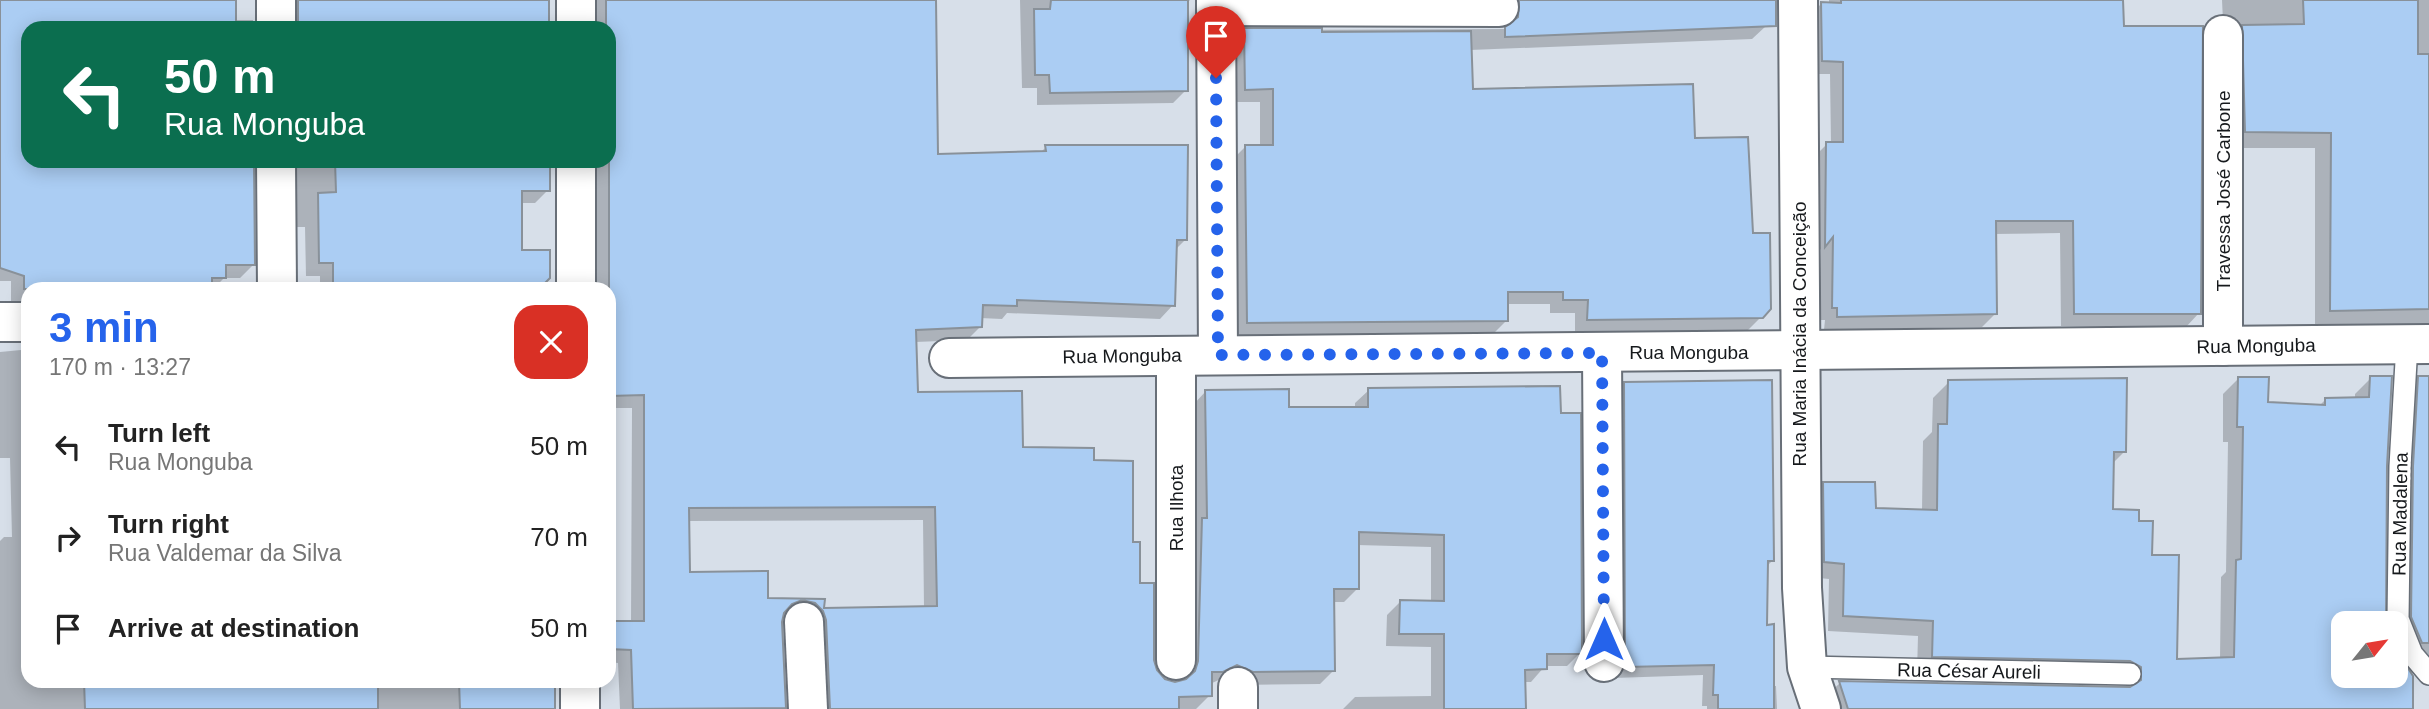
<!DOCTYPE html>
<html lang="en">
<head>
<meta charset="utf-8">
<style>
  body { margin:0; font-family:Helvetica,sans-serif; background:#f2f2f2; color:#222; height:100vh; display:flex; flex-direction:column; font-size:26px; white-space:nowrap }
  * { box-sizing:border-box; margin:0 }
  p { font-size:23px; color:#767676 }
  .icon { flex:none; width:38px; height:38px; fill:none; stroke:currentColor; stroke-width:2; stroke-linecap:round; stroke-linejoin:round }
  .map { position:relative; flex:1; overflow:hidden }
  .sheet { position:absolute; left:21px; top:282px; width:595px; height:406px; display:flex; flex-direction:column; background:#fff; border-radius:21px; box-shadow:0 4px 18px #0003 }
  .sheet>* { flex:none }
  .guide { position:absolute; left:21px; top:21px; width:595px; height:147px; border-radius:21px; box-shadow:0 4px 18px #0003; background:#0b6e4f; color:#fff; overflow:hidden }
  .needle { width:46px; rotate:60deg }
  .fabs { position:absolute; left:2331px; top:611px; display:grid; gap:14px }
  .fabs a { display:grid; place-items:center; width:77px; height:77px; border-radius:14px; background:#fff; box-shadow:0 4px 18px #0003; font-size:35px }
  .pin { position:absolute; display:grid; place-items:center; width:60px; height:60px; color:#fff; margin:-72px -30px; border-radius:50% 50% 50% 0; rotate:-45deg; box-shadow:0 0 7px #0007 }
  .pin .icon { rotate:45deg }
  .me { position:absolute; width:77px; margin:-38px; rotate:0deg; stroke-linejoin:round; filter:drop-shadow(0 0 5px #0008) }
  .turn { display:flex; align-items:center; gap:24px; height:147px; padding:0 28px; font-size:32px }
  .turn .icon { width:91px; height:91px; stroke-width:2.5 }
  .turn b { display:block; font-size:49px; line-height:60px }
  .round { display:grid; place-items:center; flex:none; width:74px; height:74px; border-radius:21px; background:#f2f2f2 }
  .summary { display:flex; align-items:center; justify-content:space-between; height:119px; padding:0 28px }
  h1 { font-size:42px; font-weight:700; line-height:52px; color:#2563eb }
  ul { padding:0; list-style:none }
  li { display:flex; align-items:center; gap:21px; height:91px; padding:0 28px }
  li div { flex:1 }
  li b { display:block; font-size:26px }
  li em { font-style:normal }
  .map>svg:first-child { display:block }
  .shadow { fill:#0003; fill-rule:evenodd }
  .building { fill:#abcdf3; stroke:#899199; stroke-width:2; fill-rule:evenodd }
  .lines { fill:none; stroke-linecap:round; stroke-linejoin:round }
  .lane-casing { stroke:#686f78; stroke-width:24 }
  .street-casing { stroke:#686f78; stroke-width:42 }
  .lane { stroke:#fff; stroke-width:21 }
  .street { stroke:#fff; stroke-width:38 }
  .route { stroke:#2563eb; stroke-width:12; stroke-dasharray:0 21.6 }
  .labels { text-anchor:middle; dominant-baseline:central; stroke-width:6; stroke-linejoin:round; paint-order:stroke }
  .street-label { font-size:19px; fill:#16191c; stroke:#fff }
</style>
</head>
<body>
<div class="map">
<svg width="2429" height="709" viewBox="0 0 2429 709">
  <rect width="100%" height="100%" fill="#d7dfe9"/>
  <g class="shadow">
    <polygon points="0,0 234,0 234,20 253,20 254,28 28,28 28,161 252,161 253,265 240,278 224,278 213,289 28,289 28,319 11,313 11,281 0,281"/>
    <rect x="285" y="0" width="263" height="28"/>
    <path d="M 593,0 L 934,0 L 936,155 L 1040,153 L 1046,147 L 1186,239 L 1175,250 L 1173,305 L 1160,319 L 1007,313 L 1002,319 L 980,318 L 980,327 L 967,340 L 915,342 L 916,393 L 1021,448 L 1092,462 L 1131,544 L 1152,660 L 1155,671 L 1164,680 L 1175,684 L 1183,682 L 1185,675 L 1193,405 L 1206,391 L 1287,409 L 1355,409 L 1355,403 L 1369,390 L 1580,653 L 1567,666 L 1545,666 L 1531,682 L 1523,682 L 1524,709 L 1343,709 L 1355,697 L 1431,696 L 1431,647 L 1386,646 L 1387,615 L 1400,602 L 1431,602 L 1431,547 L 1357,545 L 1358,588 L 1344,602 L 1333,602 L 1333,671 L 1320,684 L 1239,685 L 1223,678 L 1210,684 L 1210,695 L 1196,709 L 817,709 L 789,613 L 782,615 L 780,623 L 784,709 L 620,709 L 618,663 L 609,662 L 609,623 L 631,623 L 632,408 L 609,408 L 609,289 L 594,289 L 594,161 L 609,161 L 609,28 L 593,28 ZM 923,520 L 924,608 L 823,610 L 823,600 L 766,600 L 688,574 L 687,521 Z"/>
    <polygon points="1020,0 1190,0 1187,3 1186,90 1173,103 1037,105 1037,88 1022,88"/>
    <polygon points="1493,0 1766,0 1766,26 1752,39 1470,50 1471,91 1693,140 1751,235 1761,317 1747,331 1575,333 1575,313 1550,313 1550,304 1506,304 1506,321 1493,334 1234,336 1232,160 1246,146 1260,146 1260,102 1232,102 1231,43 1245,30 1506,29 1508,22"/>
    <polygon points="1829,0 2122,0 2122,28 2199,313 2186,327 2061,326 2060,233 1994,234 1995,314 1982,327 1824,330 1825,320 1819,320 1821,249 1812,257 1813,158 1827,144 1831,144 1830,74 1809,74 1808,17 1821,4 1829,4"/>
    <polygon points="2222,0 2429,0 2429,325 2315,327 2315,148 2229,148"/>
    <polygon points="279,161 548,161 548,190 535,203 520,203 521,252 548,277 537,289 320,289 320,276 306,276 305,227 285,227"/>
    <polygon points="28,345 28,681 554,681 554,709 0,709 0,541 4,537 12,537 10,458 0,458 0,352 21,350"/>
    <polygon points="2419,377 2429,377 2429,666 2399,630 2407,390"/>
    <polygon points="2239,378 2267,404 2319,406 2326,399 2355,399 2355,394 2371,378 2385,466 2385,623 2343,623 2343,676 2396,676 2396,653 2411,709 1828,709 1824,698 1840,683 2126,689 2126,683 1917,672 1918,636 1828,631 1829,579 1809,577 1808,500 1824,484 1874,510 1922,511 1923,441 1932,432 1933,398 1949,382 2124,452 2112,464 2111,511 2137,523 2151,557 2175,661 2220,659 2221,577 2226,572 2228,442 2223,442 2223,394"/>
    <polygon points="1625,384 1773,560 1766,567 1765,627 1772,686 1776,686 1777,709 1707,709 1707,706 1702,706 1703,675 1614,678 1613,395"/>
  </g>
  <g class="building">
    <polygon points="0,0 236,0 236,28 28,28 28,161 254,161 255,265 226,265 226,278 212,278 212,289 24,289 24,276 0,268"/>
    <rect x="298" y="0" width="251" height="28"/>
    <path d="M 606,0 L 936,0 L 938,154 L 1046,151 L 1045,145 L 1188,145 L 1187,240 L 1177,240 L 1175,306 L 1017,300 L 1017,306 L 983,305 L 982,327 L 916,330 L 918,392 L 1022,391 L 1023,447 L 1094,448 L 1094,460 L 1133,461 L 1133,542 L 1140,542 L 1140,583 L 1154,583 L 1154,660 L 1157,670 L 1165,679 L 1175,682 L 1186,679 L 1195,671 L 1198,661 L 1202,518 L 1207,518 L 1205,390 L 1289,389 L 1289,407 L 1368,407 L 1368,388 L 1560,386 L 1561,413 L 1581,413 L 1582,654 L 1547,654 L 1547,669 L 1525,670 L 1526,709 L 1444,709 L 1444,634 L 1399,634 L 1400,600 L 1444,601 L 1444,535 L 1359,532 L 1359,589 L 1334,589 L 1335,671 L 1253,672 L 1237,665 L 1223,672 L 1212,672 L 1212,696 L 1179,697 L 1179,709 L 830,709 L 826,620 L 823,611 L 815,603 L 802,600 L 792,604 L 784,613 L 782,622 L 786,708 L 633,709 L 631,650 L 609,649 L 609,621 L 644,621 L 644,395 L 609,396 L 609,28 L 606,28 ZM 935,507 L 937,606 L 824,608 L 825,599 L 768,598 L 768,571 L 690,572 L 689,508 Z"/>
    <polygon points="1051,0 1188,0 1188,91 1050,93 1049,75 1035,75 1034,9 1050,9"/>
    <polygon points="1519,0 1776,0 1776,26 1505,37 1505,27 1518,17"/>
    <polygon points="1841,0 2123,0 2124,26 2203,26 2201,314 2074,314 2073,221 1996,221 1997,314 1837,317 1837,308 1832,308 1833,237 1825,247 1826,142 1843,142 1843,62 1822,61 1821,2 1841,3"/>
    <polygon points="2303,0 2418,0 2418,54 2429,54 2429,309 2330,311 2331,133 2245,132 2242,25 2304,24"/>
    <polygon points="1244,28 1322,28 1322,32 1471,31 1473,89 1693,84 1695,138 1748,137 1753,233 1770,233 1771,309 1763,318 1587,320 1588,300 1563,300 1563,292 1508,292 1508,321 1247,323 1245,145 1273,145 1273,89 1245,90"/>
    <polygon points="335,161 550,161 550,191 522,191 522,250 550,250 550,278 540,288 333,289 333,263 319,263 318,193 336,192"/>
    <polygon points="2370,376 2392,376 2387,466 2386,623 2343,623 2343,676 2396,676 2396,649 2413,676 2413,709 1848,709 1839,681 2130,687 2141,680 2141,667 2130,661 1932,657 1933,621 1843,616 1844,564 1824,562 1823,482 1875,482 1876,508 1937,510 1938,424 1947,424 1948,380 2127,378 2126,452 2114,452 2113,509 2139,510 2139,521 2153,521 2152,555 2179,555 2177,659 2234,657 2236,560 2241,559 2243,427 2237,427 2238,377 2269,377 2268,402 2325,405 2325,398 2369,397"/>
    <polygon points="2418,376 2429,376 2429,643 2422,643 2411,617 2413,466"/>
    <polygon points="1772,380 1774,561 1768,561 1767,625 1774,624 1774,709 1718,709 1718,695 1713,695 1714,665 1625,667 1624,382"/>
    <polygon points="84,681 378,681 378,709 85,709"/>
    <polygon points="459,681 555,681 555,709 460,709"/>
  </g>
  <g class="lines">
    <g class="lane-casing">
      <g id="lane">
        <polyline points="2407,344 2400,466 2398,619 2412,654 2429,674"/>
        <polyline points="1807,667 2130,674"/>
      </g>
    </g>
    <g class="street-casing">
      <g id="street">
        <polyline points="276,0 276,28"/>
        <polyline points="576,0 576,28"/>
        <polyline points="1216,0 1218,355"/>
        <polyline points="1798,0 1802,588 1807,667 1821,709"/>
        <polyline points="1216,6 1499,7"/>
        <polyline points="276,161 277,289"/>
        <polyline points="576,161 576,289"/>
        <polyline points="0,322 28,322"/>
        <polyline points="2223,346 2223,35"/>
        <polyline points="1602,353 1604,662"/>
        <polyline points="1176,356 1176,660"/>
        <polyline points="949,358 2429,344"/>
        <polyline points="804,622 808,709"/>
        <polyline points="580,681 580,709"/>
        <polyline points="1238,687 1238,709"/>
      </g>
    </g>
    <use href="#lane" class="lane"/>
    <use href="#street" class="street"/>
  </g>
  <g class="lines">
    <polyline class="route" points="1216,78 1218,355 1602,353 1604,639"/>
  </g>
  <g class="labels">
    <g class="street-label">
      <text transform="translate(2223 191) rotate(-90)">Travessa José Carbone</text>
      <text transform="translate(1799 334) rotate(-90)">Rua Maria Inácia da Conceição</text>
      <text transform="translate(2256 346) rotate(-1)">Rua Monguba</text>
      <text x="1689" y="352">Rua Monguba</text>
      <text transform="translate(1122 356) rotate(-1)">Rua Monguba</text>
      <text transform="translate(1176 508) rotate(-90)">Rua Ilhota</text>
      <text transform="translate(2400 514) rotate(-89)">Rua Madalena</text>
      <text transform="translate(1969 671) rotate(1)">Rua César Aureli</text>
    </g>
  </g>
</svg>
<div class="fabs">
<a><svg class="needle" viewBox="-14 -14 28 28"><path d="M0-13l5 13h-10z" fill="#e53935"/><path d="M0 13l5-13h-10z" fill="#767676"/></svg></a>
</div>
<div class="pin" style="left:1216px;top:78px;background:#d93025"><svg class="icon" aria-label="arrive" viewBox="0 0 24 24"><path d="M6 21V4h12l-3 4 3 4H6"/></svg></div>
<svg class="me" style="left:1604px;top:639px" viewBox="-20 -20 40 40"><path d="M0-17L14 15 0 8-14 15z" fill="#2563eb" stroke="#fff" stroke-width="4"/></svg>
<div class="guide">
<div class="turn"><svg class="icon" aria-label="left" viewBox="0 0 24 24"><path d="M17 20v-9H6M10 6l-5 5 5 5"/></svg><div><b>50 m</b>Rua Monguba</div></div>
</div>
<section class="sheet">
<div class="summary"><div><h1>3 min</h1><p>170 m · 13:27</p></div><a class="round" style="background:#d93025;color:#fff"><svg class="icon" aria-label="close" viewBox="0 0 24 24"><path d="M6 6l12 12M18 6L6 18"/></svg></a></div>
<ul>
<li><svg class="icon" aria-label="left" viewBox="0 0 24 24"><path d="M17 20v-9H6M10 6l-5 5 5 5"/></svg><div><b>Turn left</b><p>Rua Monguba</p></div><em>50 m</em></li>
<li><svg class="icon" aria-label="right" viewBox="0 0 24 24"><path d="M7 20v-9h11M14 6l5 5-5 5"/></svg><div><b>Turn right</b><p>Rua Valdemar da Silva</p></div><em>70 m</em></li>
<li><svg class="icon" aria-label="arrive" viewBox="0 0 24 24"><path d="M6 21V4h12l-3 4 3 4H6"/></svg><div><b>Arrive at destination</b></div><em>50 m</em></li>
</ul>
</section>
</div>
</body>
</html>
